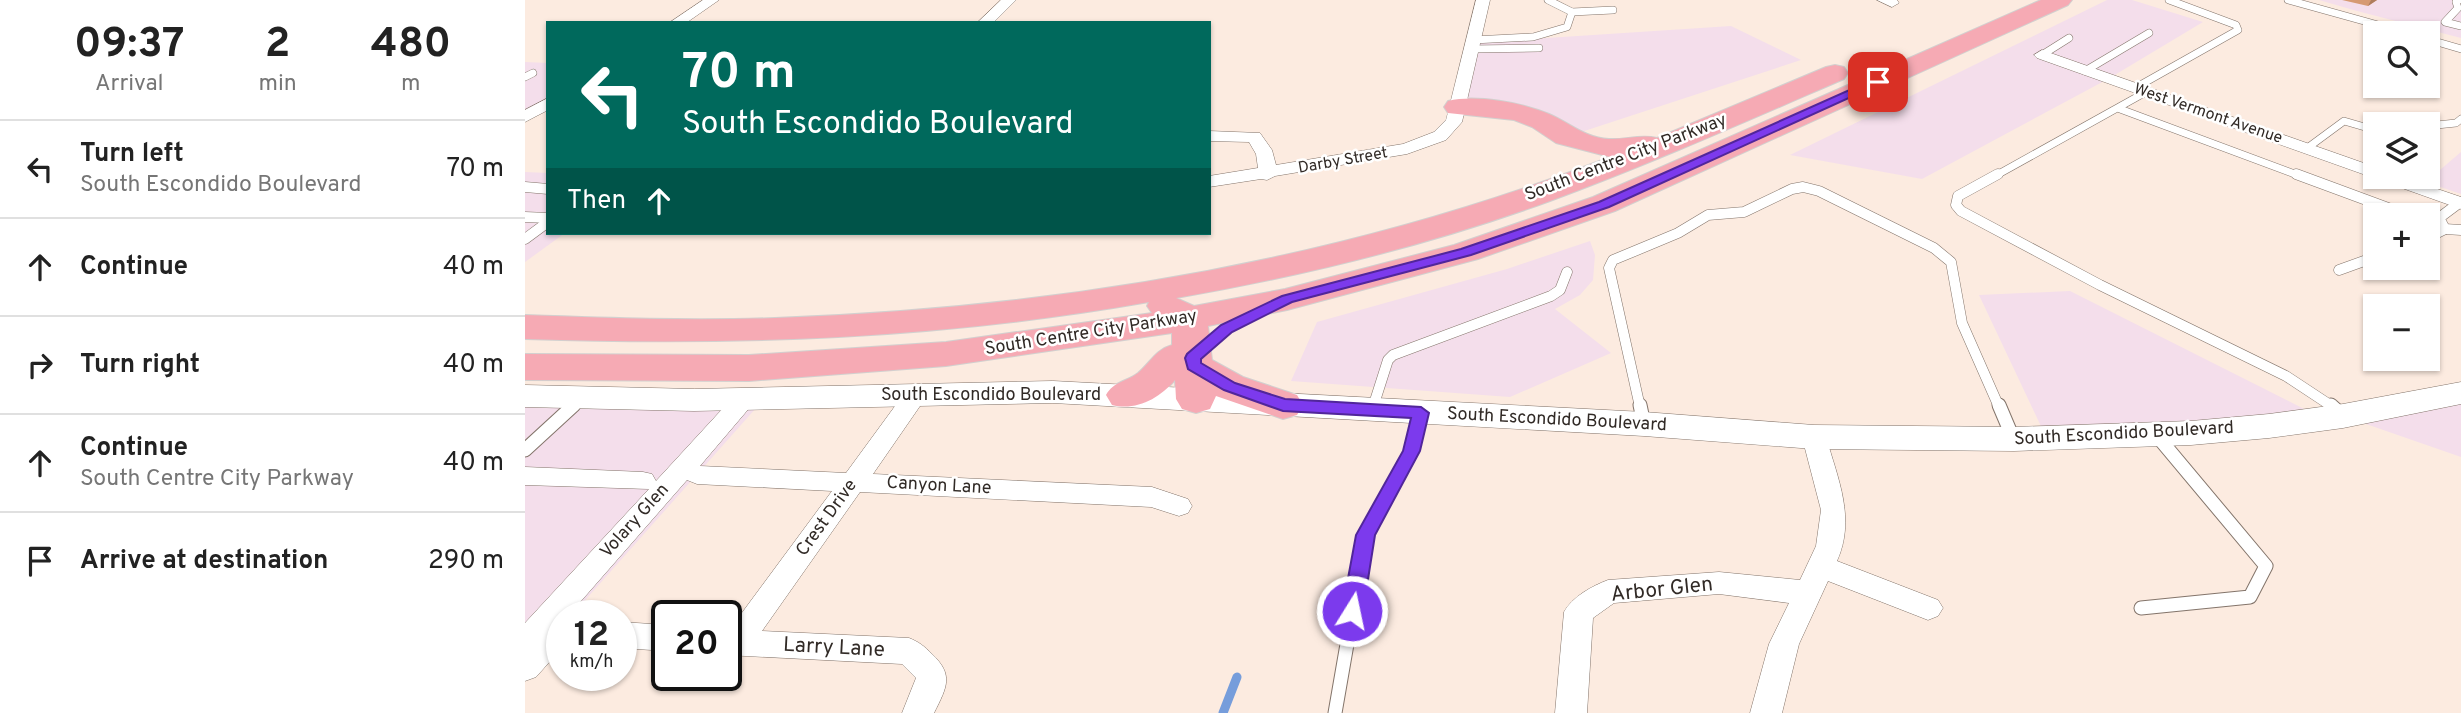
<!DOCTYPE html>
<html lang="en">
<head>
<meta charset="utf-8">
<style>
  body { margin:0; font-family:Overpass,sans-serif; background:#f2f2f2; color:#222; height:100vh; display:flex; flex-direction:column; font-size:26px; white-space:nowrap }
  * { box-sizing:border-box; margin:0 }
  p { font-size:23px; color:#767676 }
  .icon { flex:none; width:38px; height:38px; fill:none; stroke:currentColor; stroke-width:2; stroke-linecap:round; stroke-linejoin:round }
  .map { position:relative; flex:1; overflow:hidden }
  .drawer { display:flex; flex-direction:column; background:#fff; width:525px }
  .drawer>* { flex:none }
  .banner { position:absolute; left:21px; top:21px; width:665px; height:214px; border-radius:0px; box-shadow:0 2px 5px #0004; background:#00695c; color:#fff; overflow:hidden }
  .buttons { position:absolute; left:1838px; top:21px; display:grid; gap:14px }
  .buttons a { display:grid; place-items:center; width:77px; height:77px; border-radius:0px; background:#fff; box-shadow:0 2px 5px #0004; font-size:35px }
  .speed { position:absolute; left:21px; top:600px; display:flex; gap:14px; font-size:35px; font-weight:700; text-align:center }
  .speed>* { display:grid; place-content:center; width:91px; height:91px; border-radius:50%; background:#fff; box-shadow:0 2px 5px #0004; line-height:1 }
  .speed small { font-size:18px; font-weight:400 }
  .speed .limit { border:4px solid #111; border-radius:10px; background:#fff; color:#111 }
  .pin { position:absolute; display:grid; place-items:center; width:60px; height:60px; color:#fff; margin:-30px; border-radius:14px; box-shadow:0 4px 10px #0006 }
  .me { position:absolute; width:77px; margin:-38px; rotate:10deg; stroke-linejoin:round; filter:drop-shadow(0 0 5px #0008) }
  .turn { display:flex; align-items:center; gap:24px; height:147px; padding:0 21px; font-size:32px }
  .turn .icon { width:91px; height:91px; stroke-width:2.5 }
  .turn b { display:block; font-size:49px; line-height:60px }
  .then { display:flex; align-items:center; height:66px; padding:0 21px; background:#0003; gap:14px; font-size:26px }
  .eta { display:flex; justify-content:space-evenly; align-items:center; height:119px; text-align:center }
  .eta b { font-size:42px; font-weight:700; line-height:49px }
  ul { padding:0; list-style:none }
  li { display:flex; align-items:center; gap:21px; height:98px; padding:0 21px; border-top:2px solid #e0e0e0 }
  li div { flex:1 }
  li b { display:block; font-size:26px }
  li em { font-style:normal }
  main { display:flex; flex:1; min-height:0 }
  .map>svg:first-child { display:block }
  .commercial { fill:#f4deeb }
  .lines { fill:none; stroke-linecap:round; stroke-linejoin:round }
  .stream { stroke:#769ddb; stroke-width:9 }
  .lane-far2-casing { stroke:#83746a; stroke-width:8 }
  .lane-far1-casing { stroke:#83746a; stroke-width:11 }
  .lane-casing { stroke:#83746a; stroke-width:15 }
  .street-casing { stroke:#83746a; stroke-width:1 }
  .secondary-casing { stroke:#83746a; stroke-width:1 }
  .highway-casing { stroke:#d2d0cf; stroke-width:2 }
  .lane-far2 { stroke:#fff; stroke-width:7 }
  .lane-far1 { stroke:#fff; stroke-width:10 }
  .lane { stroke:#fff; stroke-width:13 }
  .street { fill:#fff; fill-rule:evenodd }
  .secondary { fill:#fff; fill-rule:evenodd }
  .highway { fill:#f6aab4; fill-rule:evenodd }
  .wall { fill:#d69a72 }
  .shaded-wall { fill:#ae7d5d }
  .route { fill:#7c3aed; stroke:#51269a; stroke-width:2 }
  .labels { text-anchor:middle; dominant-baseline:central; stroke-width:5; stroke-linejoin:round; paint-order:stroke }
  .far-street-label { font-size:16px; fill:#312a26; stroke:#fff }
  .street-label { font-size:18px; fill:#312a26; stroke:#fff }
  .near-street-label { font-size:21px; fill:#312a26; stroke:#fff }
</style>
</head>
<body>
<main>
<section class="drawer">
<div class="eta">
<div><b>09:37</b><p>Arrival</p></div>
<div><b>2</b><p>min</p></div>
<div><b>480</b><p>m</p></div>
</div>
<ul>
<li><svg class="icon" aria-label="left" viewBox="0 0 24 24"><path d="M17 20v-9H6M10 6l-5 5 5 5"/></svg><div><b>Turn left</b><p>South Escondido Boulevard</p></div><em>70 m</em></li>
<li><svg class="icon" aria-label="ahead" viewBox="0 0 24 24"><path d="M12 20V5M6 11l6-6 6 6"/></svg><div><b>Continue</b></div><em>40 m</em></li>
<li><svg class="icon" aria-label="right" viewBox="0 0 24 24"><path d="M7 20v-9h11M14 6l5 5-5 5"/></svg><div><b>Turn right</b></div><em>40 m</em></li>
<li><svg class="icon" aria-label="ahead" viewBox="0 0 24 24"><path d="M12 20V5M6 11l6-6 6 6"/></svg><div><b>Continue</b><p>South Centre City Parkway</p></div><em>40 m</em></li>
<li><svg class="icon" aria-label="arrive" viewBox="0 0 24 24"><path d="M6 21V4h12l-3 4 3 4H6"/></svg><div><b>Arrive at destination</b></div><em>290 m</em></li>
</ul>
</section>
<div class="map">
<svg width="1936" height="713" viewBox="0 0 1936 713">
  <rect width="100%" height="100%" fill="#fcebe0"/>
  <g class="commercial">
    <polygon points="1582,0 1607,0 1678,22 1583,79 1397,179 1265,155"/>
    <polygon points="1794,0 1936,0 1936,38 1832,11"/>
    <polygon points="1206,26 1276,60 1041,137 1029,128 933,107 947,43"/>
    <polygon points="0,62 23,63 23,102 0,116"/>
    <polygon points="1936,152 1936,194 1901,182"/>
    <polygon points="0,172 23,173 23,233 40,233 0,262"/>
    <polygon points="1065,241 1070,255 1068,280 1055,295 1030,309 1086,353 985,397 766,381 792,322 982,269"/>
    <polygon points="1545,291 1799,419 1522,439 1454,295"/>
    <polygon points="1936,393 1936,457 1818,416"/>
    <polygon points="0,396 239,399 46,616 37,616 0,668"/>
  </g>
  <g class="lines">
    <polyline class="stream" points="698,713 712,677"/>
    <g class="lane-far2-casing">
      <g id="lane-far2">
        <polyline points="1023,0 1047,12 1088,10"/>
        <polyline points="1763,0 1882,33"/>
        <polyline points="1934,0 1931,2 1933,8 1920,22 1936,26"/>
        <polyline points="1902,39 1936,49"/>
        <polyline points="948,40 1008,37 1042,27 1047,12"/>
        <polyline points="946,49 1014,48"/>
        <polyline points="1517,55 1544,38"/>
        <polyline points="1560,71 1624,33"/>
        <polyline points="0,77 8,73"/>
        <polyline points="1610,88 1713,30 1711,25 1644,0"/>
        <polyline points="1595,109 1775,176"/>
        <polyline points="1902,126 1931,123 1936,119"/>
        <polyline points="1781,149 1819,121 1850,130"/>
        <polyline points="1470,176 1621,92"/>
      </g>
    </g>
    <g class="lane-far1-casing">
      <g id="lane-far1">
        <polyline points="1473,174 1433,196 1431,205 1436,211 1575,285 1761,376 1808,407"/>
        <polyline points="1771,174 1882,215"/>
        <polyline points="0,187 23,189"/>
        <polyline points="0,217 23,218"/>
        <polyline points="1902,223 1920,229 1936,230"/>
        <polyline points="1920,229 1914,218 1934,203"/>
        <polyline points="1902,238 1920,229"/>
        <polyline points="0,239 23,222"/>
        <polyline points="1814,270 1850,257"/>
        <polyline points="47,407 55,400"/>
        <polyline points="848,407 863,360 868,355 1026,296 1035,290 1042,272"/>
        <polyline points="1115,407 1084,268 1088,260 1153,233 1183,215 1219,212 1267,189 1278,187 1294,191 1409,248 1426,262 1437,323 1474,407"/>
      </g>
    </g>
    <g class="lane-casing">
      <g id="lane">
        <polyline points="1115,405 1119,424"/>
        <polyline points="1474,405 1488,438"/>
        <polyline points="1806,405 1815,413"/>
        <polyline points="847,409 848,405"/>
        <polyline points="0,450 49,405"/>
        <polyline points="1616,608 1725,597 1741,566 1633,437"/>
        <polyline points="810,713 841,535 887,451 896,413"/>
      </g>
    </g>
    <g class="street-casing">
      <g id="street">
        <polygon points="178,0 194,0 161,23 144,23"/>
        <polygon points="476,0 491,0 468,23 452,23"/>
        <polygon points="951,0 965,0 937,122 921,140 882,154 750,176 742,180 736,179 684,187 684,176 733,168 731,154 724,142 684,141 684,131 735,133 747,150 751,165 878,144 909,132 921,120"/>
        <polygon points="1352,0 1372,0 1374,3 1367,7"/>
        <polygon points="1517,50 1850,167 1850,177 1877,177 1936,197 1936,209 1512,58 1509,55"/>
        <polygon points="23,98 23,110 0,122 0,110"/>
        <path d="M 392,385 L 400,387 L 404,393 L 348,474 L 627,487 L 663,499 L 667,506 L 663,513 L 654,516 L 626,507 L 335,492 L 237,631 L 384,638 C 394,642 399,646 407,654 C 429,675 422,687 409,713 L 377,713 L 391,678 L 377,664 L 201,655 L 201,629 L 205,629 L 307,491 L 172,484 L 162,480 L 43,616 L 37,616 L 37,648 L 11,677 L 0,681 L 0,623 L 124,489 L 0,485 L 0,467 L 118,472 L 127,474 L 131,481 L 212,393 L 220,391 L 228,393 L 232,399 L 175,466 L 321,473 L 384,387 Z"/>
        <path d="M 1289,428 L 1298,431 L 1301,437 C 1313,479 1331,519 1312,561 L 1413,600 L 1418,608 L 1413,616 L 1403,620 L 1303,581 L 1274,644 L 1257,713 L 1225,713 L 1244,644 L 1264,603 L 1194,594 L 1089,603 L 1068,618 L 1062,713 L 1030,713 L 1039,612 C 1047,597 1067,586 1083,580 L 1194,572 L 1275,580 L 1291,546 L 1296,510 L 1277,437 L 1280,431 Z"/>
        <polygon points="96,622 142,625 142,651 96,648"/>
      </g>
    </g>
    <g class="secondary-casing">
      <polygon id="secondary" points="528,381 1119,412 1289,425 1489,427 1666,421 1744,414 1818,404 1936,382 1936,404 1818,428 1744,438 1666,445 1489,451 1289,449 1119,436 528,403 169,411 0,407 0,385 169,389"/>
    </g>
    <g class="highway-casing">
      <path id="highway" d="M 1516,0 L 1547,0 L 1543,5 L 1090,211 L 953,259 L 762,310 L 683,326 L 687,360 L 718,377 L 772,395 L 778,405 L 772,415 L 758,419 L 691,396 L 685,409 L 671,413 L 657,409 L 651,399 L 650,380 C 634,399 611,411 587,405 L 581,395 C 589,381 601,382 613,373 C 626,362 630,350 647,345 L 647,333 L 421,366 L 224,381 L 0,380 L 0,354 L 224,355 L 421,342 L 627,313 L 622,306 L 624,302 C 413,339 214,346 0,339 L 0,315 C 83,318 166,321 250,318 C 534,308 819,260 1085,157 L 1031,143 L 1007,127 L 989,120 L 923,113 L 919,107 L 923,101 C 951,94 998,103 1024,114 C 1045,123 1060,138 1084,139 C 1100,140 1115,134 1132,138 L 1301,67 L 1310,65 L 1319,67 L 1323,73 L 1319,79 C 1222,121 1125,164 1025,201 C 905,245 778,276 651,298 L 669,306 L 760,289 L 929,245 L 1068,197 Z"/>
    </g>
    <use href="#lane-far2" class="lane-far2"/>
    <use href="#lane-far1" class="lane-far1"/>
    <use href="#lane" class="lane"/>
    <use href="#street" class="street"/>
    <use href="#secondary" class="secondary"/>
    <use href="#highway" class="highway"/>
  </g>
  <polygon class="wall" points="1817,0 1852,0 1843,6"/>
  <polygon class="shaded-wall" points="1846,0 1852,0 1843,6"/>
  <polygon class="route" points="1349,79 1359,82 1084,207 946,255 767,302 707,332 676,359 676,363 710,383 760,399 896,407 904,413 895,451 850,535 838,611 835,617 827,620 820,617 817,611 831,535 878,451 886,418 758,411 699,390 663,369 660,358 662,354 696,325 757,296 936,249 1074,202"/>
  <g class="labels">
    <g class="far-street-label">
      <text transform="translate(1683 114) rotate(19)">West Vermont Avenue</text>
      <text transform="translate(818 161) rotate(-10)">Darby Street</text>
    </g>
    <g class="street-label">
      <text transform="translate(1101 158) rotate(-21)">South Centre City Parkway</text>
      <text transform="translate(566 333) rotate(-9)">South Centre City Parkway</text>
      <text x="466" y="395">South Escondido Boulevard</text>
      <text transform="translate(1032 420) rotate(3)">South Escondido Boulevard</text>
      <text transform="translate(1599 434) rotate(-3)">South Escondido Boulevard</text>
      <text transform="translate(414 486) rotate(3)">Canyon Lane</text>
      <text transform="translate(302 518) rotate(-54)">Crest Drive</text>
      <text transform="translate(110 521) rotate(-48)">Volary Glen</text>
    </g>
    <g class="near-street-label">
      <text transform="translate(1137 590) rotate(-6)">Arbor Glen</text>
      <text transform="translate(309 648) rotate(3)">Larry Lane</text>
    </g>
  </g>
</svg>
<div class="buttons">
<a><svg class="icon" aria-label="search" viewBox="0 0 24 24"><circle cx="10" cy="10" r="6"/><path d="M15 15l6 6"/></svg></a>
<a><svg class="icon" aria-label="layers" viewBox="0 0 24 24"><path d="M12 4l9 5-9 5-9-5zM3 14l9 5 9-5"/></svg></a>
<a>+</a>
<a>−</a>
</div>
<div class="speed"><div>12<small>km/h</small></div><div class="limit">20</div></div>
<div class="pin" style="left:1353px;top:82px;background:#d93025"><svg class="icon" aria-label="arrive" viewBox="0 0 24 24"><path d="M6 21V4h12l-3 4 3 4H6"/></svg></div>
<svg class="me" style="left:827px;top:611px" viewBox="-20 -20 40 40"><circle r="17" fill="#7c3aed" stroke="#fff" stroke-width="3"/><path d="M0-11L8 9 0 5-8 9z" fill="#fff"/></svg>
<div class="banner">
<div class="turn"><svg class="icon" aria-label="left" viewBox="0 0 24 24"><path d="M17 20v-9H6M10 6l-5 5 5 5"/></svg><div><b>70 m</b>South Escondido Boulevard</div></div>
<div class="then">Then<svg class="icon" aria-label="ahead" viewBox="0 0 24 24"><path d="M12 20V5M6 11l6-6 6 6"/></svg></div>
</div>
</div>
</main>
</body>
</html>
